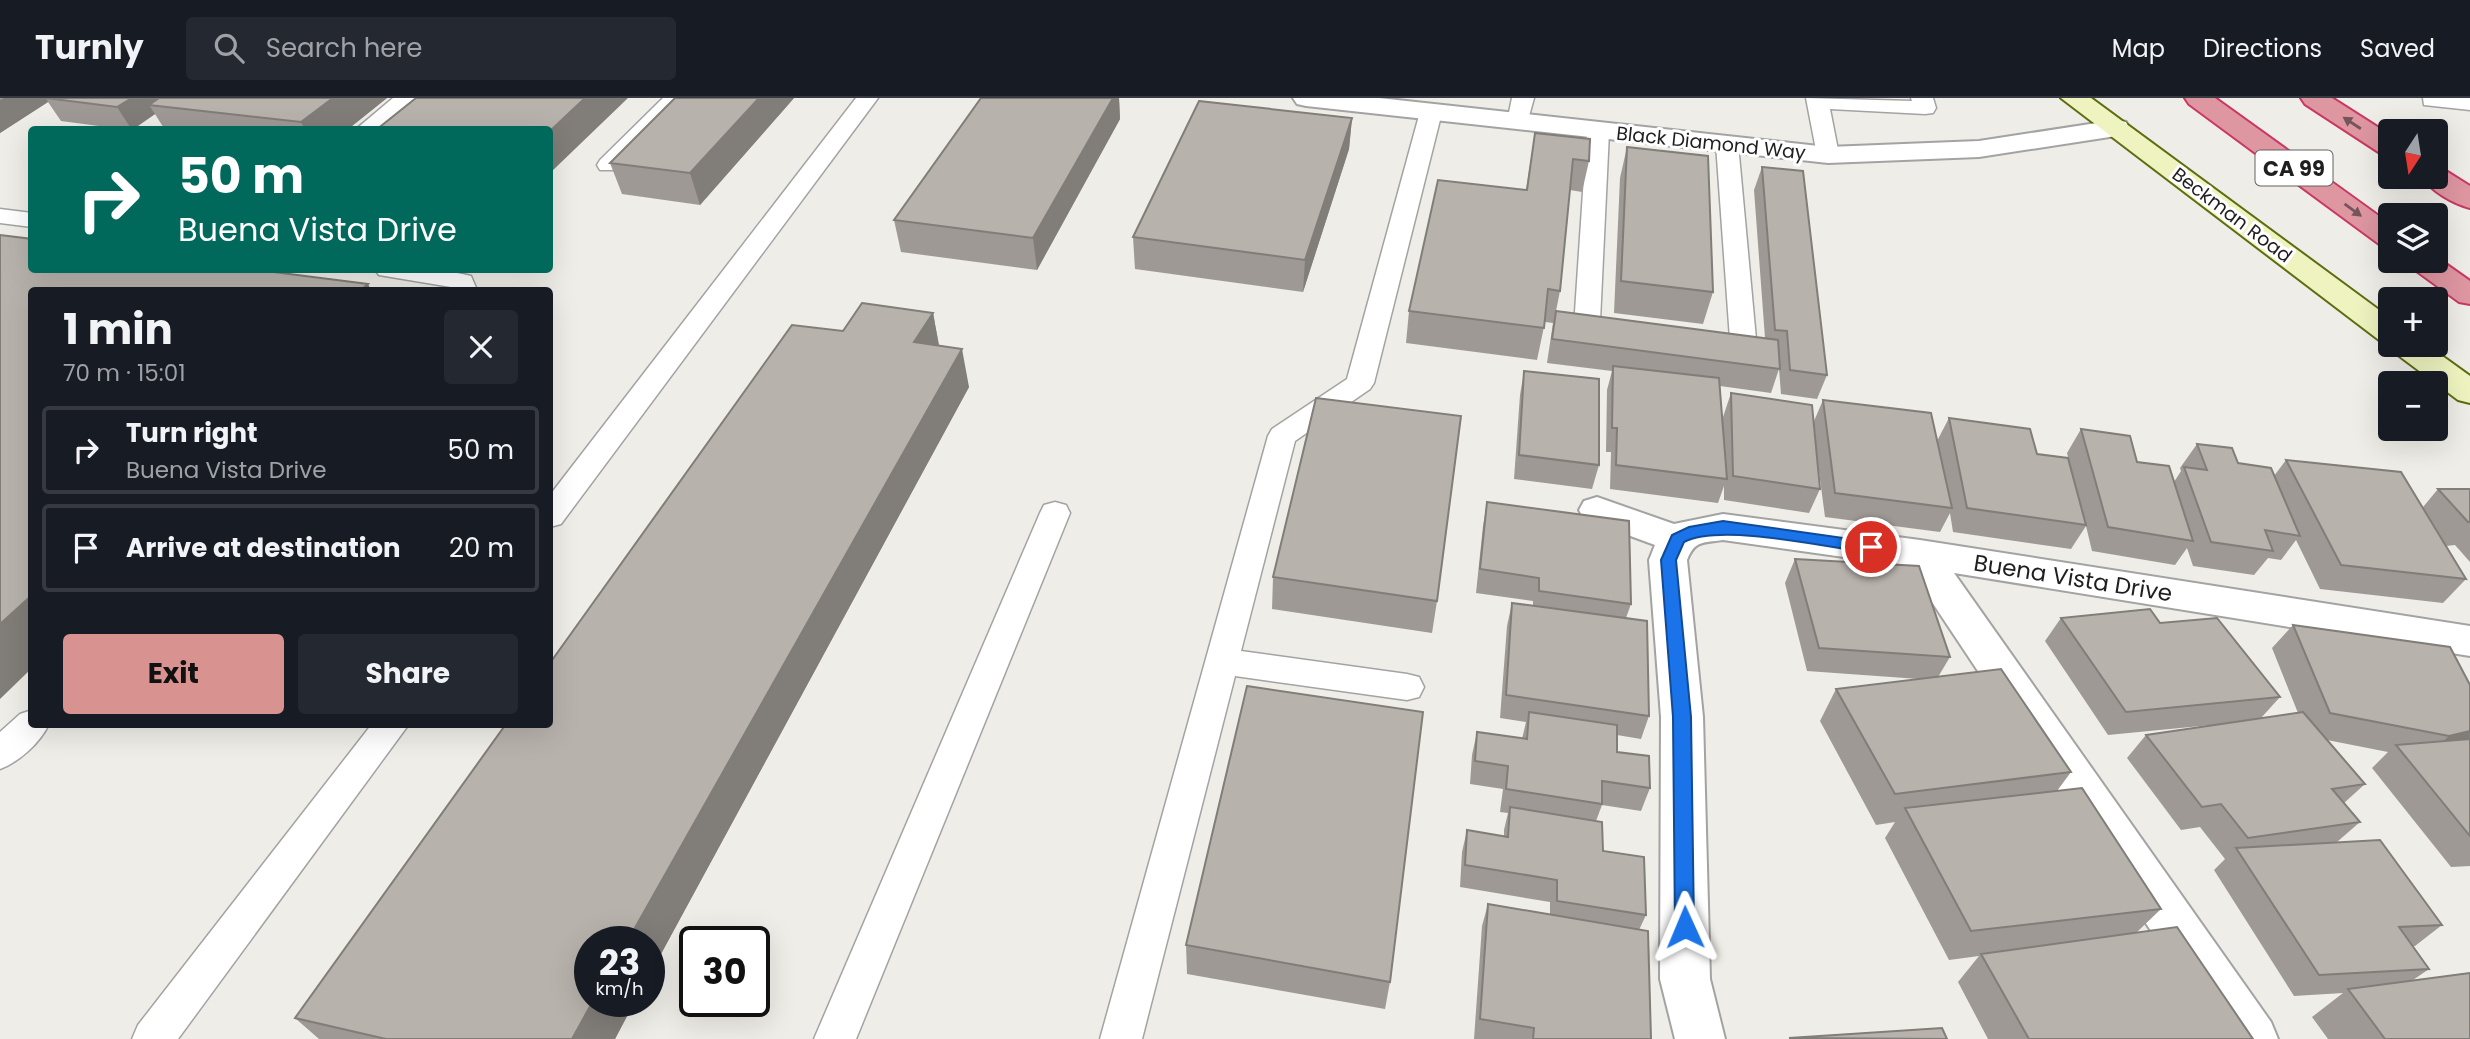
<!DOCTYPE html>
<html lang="en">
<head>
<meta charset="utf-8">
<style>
  body { margin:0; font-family:Poppins,sans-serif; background:#242831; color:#f1f3f6; height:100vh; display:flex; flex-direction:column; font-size:26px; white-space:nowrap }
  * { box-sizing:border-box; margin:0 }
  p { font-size:23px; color:#9ea1a6 }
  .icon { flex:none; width:38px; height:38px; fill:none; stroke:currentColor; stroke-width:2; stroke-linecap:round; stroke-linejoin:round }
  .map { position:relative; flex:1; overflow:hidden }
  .drawer { position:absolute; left:28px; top:189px; width:525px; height:441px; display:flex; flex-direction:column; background:#171b24; border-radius:7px; box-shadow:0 7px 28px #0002 }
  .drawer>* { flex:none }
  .banner { position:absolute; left:28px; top:28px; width:525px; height:147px; border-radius:7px; box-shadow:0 7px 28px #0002; background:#00695c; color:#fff; overflow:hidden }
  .needle { width:46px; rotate:192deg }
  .tools { position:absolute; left:2378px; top:21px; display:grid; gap:14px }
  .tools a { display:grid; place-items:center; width:70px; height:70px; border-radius:7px; background:#171b24; box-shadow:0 7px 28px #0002; font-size:35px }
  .speed { position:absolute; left:574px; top:828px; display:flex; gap:14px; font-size:35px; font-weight:700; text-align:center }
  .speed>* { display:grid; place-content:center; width:91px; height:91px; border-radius:50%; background:#171b24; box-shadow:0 7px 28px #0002; line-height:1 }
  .speed small { font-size:18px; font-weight:400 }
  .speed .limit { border:4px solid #111; border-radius:10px; background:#fff; color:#111 }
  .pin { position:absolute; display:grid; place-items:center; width:60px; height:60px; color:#fff; margin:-30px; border:4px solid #fff; border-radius:50%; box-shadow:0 2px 7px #0007 }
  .me { position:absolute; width:77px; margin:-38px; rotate:359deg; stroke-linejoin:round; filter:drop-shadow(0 0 5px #0008) }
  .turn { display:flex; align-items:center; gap:24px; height:147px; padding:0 35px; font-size:32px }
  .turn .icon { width:91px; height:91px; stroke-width:2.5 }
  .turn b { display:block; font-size:49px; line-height:60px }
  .round { display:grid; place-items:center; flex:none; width:74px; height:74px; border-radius:7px; background:#242831 }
  .headline { display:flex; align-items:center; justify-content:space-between; height:119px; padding:0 35px }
  h1 { font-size:42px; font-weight:700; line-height:52px }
  .action { display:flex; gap:14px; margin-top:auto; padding:14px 35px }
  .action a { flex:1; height:80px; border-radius:7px; background:#d89290; color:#111; font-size:28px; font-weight:700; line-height:80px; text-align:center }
  .action a+a { background:#242831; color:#f1f3f6 }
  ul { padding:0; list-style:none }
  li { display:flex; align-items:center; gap:21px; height:88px; margin:0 14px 10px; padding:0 21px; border:4px solid #363941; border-radius:7px }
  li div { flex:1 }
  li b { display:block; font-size:26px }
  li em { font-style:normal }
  header { display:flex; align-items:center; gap:42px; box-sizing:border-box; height:98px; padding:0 35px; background:#171b24; border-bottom:2px solid #363941 }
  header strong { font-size:33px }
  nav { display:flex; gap:38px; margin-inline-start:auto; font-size:24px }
  .search { width:490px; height:63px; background:#242831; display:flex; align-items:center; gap:18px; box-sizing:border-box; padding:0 24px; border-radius:7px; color:#9ea1a6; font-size:26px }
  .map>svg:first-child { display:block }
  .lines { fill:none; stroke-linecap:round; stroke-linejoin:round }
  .lane-casing { stroke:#a3a3a3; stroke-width:3 }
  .street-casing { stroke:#a3a3a3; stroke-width:4 }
  .secondary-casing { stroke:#5e6c10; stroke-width:4 }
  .highway-casing { stroke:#c93763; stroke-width:4 }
  .lane { fill:#fff; fill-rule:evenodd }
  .street { fill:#fff; fill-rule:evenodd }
  .secondary { fill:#eef3c0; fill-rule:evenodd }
  .highway { fill:#de96a1; fill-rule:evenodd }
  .wall { fill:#9e9994 }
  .shaded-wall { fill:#817d78 }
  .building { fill:#b8b2ac; stroke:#817d78; stroke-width:2 }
  .oneway { fill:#75555a }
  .route { fill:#1a73e8; stroke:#114b97; stroke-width:2 }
  .labels { text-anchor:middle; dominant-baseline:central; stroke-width:6; stroke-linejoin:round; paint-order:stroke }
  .far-street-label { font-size:19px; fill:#1f1f1f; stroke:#fff }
  .shield { fill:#fff; stroke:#626262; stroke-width:2 }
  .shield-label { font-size:21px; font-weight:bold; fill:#1f1f1f }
  .street-label { font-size:23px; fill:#1f1f1f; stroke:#fff }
</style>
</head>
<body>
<header>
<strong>Turnly</strong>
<div class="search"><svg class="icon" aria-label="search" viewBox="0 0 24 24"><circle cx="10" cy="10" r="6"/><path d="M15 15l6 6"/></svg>Search here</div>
<nav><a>Map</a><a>Directions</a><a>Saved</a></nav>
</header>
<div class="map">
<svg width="2470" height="941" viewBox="0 0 2470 941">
  <rect width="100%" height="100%" fill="#efede7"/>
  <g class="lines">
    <g class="lane-casing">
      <g id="lane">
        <polygon points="393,0 417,0 380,32 355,32"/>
        <polygon points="663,0 686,0 616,72 600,72 597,67 600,62"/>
        <polygon points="856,0 878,0 561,426 550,429 550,397"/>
        <polygon points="1512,0 1534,0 1526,29 1510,29 1507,24"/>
        <polygon points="1806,0 1912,3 1911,0 1933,0 1936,10 1933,15 1925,16 1830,11 1839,57 1836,62 1820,62 1817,57"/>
        <polygon points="2423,0 2470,0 2470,12 2424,7"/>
        <polygon points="1431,7 1439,9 1442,14 1374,285 1370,291 1295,343 1241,553 1407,576 1419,579 1424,589 1419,599 1407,602 1235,578 1142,941 1100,941 1268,338 1272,331 1347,281 1420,14 1423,9"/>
        <polygon points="1598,27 1606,29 1609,34 1600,223 1628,227 1632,233 1628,239 1619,241 1578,235 1574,229 1587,34 1590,29"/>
        <polygon points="1727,39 1735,41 1738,46 1757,252 1753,258 1744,260 1709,254 1705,248 1709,242 1718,240 1730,241 1716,46 1719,41"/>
        <polygon points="0,111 32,115 32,129 0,125"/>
        <path d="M 375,172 C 406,169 441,170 471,178 L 477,192 L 452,192 L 451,189 L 379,177 Z"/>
        <polygon points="1055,404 1066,407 1070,415 856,941 814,941 1040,415 1044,407"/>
        <path d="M 32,612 L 32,626 L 49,626 C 40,645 19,664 0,671 L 0,634 L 20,616 Z"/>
        <polygon points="372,626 409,626 178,941 132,941 138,927"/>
      </g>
    </g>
    <g class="street-casing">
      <g id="street">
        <polygon points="1293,0 1379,0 1828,49 1979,43 2116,22 2126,24 2129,30 2126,36 2116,38 1979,59 1828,65 1306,8 1297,6"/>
        <path d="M 1597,399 L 1674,426 L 1723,416 L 1920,442 L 2470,528 L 2470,558 L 1954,475 L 2271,924 L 2278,941 L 2223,941 L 1908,468 L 1723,442 C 1703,445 1695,442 1687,462 L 1703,619 L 1710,881 L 1725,941 L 1675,941 L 1660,881 L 1661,619 L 1649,462 L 1655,447 L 1584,421 L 1579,412 L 1584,403 Z"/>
      </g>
    </g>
    <g class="secondary-casing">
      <g id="secondary">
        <polygon points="2061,0 2091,0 2390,220 2390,245 2379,242"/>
        <polygon points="2390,246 2427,247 2470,278 2470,305 2458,302 2394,254"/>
      </g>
    </g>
    <g class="highway-casing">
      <g id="highway">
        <polygon points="2185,0 2215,0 2390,126 2390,149 2379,146 2189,6"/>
        <polygon points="2301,0 2332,0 2390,37 2390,57 2380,55 2305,6"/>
        <path d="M 2436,71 L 2446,73 L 2470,88 L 2470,110 C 2454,106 2431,93 2422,79 L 2436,79 Z"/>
        <polygon points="2436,159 2470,183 2470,206 2459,204 2411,169 2407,163 2436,163"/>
      </g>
    </g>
    <use href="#lane" class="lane"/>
    <use href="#street" class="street"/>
    <use href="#secondary" class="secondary"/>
    <use href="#highway" class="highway"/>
  </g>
  <g class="wall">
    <polygon points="0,0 387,0 347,32 165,32 155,16 132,32 129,32 61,23 48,4 0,35"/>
    <polygon points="675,0 794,0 700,107 622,96 610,65"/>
    <polygon points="981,0 1119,0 1120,21 1037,172 901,154 894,122"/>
    <polygon points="1352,20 1349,51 1303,194 1135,171 1133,139"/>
    <polygon points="1535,35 1589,63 1582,94 1570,92 1560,193 1556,213 1765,240 1754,92 1762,69 1827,277 1817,301 1781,296 1779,271 1771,295 1720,288 1723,330 1723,319 1731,295 1814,323 1823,302 1937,343 1949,320 2037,356 2076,392 2067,355 2081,331 2174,384 2181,373 2180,370 2197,346 2238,365 2274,378 2286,362 2423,409 2438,391 2470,391 2470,464 2455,447 2446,448 2466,481 2443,505 2320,491 2296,442 2281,462 2268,460 2254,477 2193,468 2187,450 2175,467 2092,453 2086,428 2071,451 1953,434 1950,415 1940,434 1825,419 1816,351 1820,391 1809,415 1724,402 1724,388 1718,405 1610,391 1611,354 1606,354 1607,292 1612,273 1547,265 1553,225 1545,224 1537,262 1406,245 1409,213 1526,92"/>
    <polygon points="1627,49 1713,194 1703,226 1614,215 1620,80"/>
    <polygon points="933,215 939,248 969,289 649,878 649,844 590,903 635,903 615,941 319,941 295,920 843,233"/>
    <polygon points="1524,273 1599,367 1592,391 1514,381 1520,297"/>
    <polygon points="1487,404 1631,506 1626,520 1649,618 1641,641 1617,637 1617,654 1650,690 1641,713 1602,707 1596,723 1603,753 1646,817 1639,832 1651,941 1474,941 1482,828 1488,806 1550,817 1550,804 1460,789 1462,754 1467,732 1504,738 1504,732 1508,715 1500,714 1503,691 1470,686 1472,657 1477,634 1522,641 1526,624 1500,620 1507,528 1512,505 1533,508 1533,503 1476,495 1483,428"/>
    <polygon points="1795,461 1950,559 1938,579 2071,674 2057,693 2161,811 2137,834 2253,941 1988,941 1958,884 1979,858 1949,862 1885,740 1895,724 1876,727 1820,623 1836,591 1919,581 1807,573 1785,485"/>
    <polygon points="1273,479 1437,503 1432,535 1272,511"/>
    <polygon points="2061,520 2160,525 2280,599 2261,620 2298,615 2272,550 2293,527 2470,587 2470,768 2451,769 2372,670 2388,654 2327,642 2365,686 2344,705 2360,724 2337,744 2442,827 2415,848 2413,848 2429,871 2413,882 2470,941 2328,941 2312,919 2343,895 2294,898 2214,772 2225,761 2200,729 2181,732 2127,660 2146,637 2211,627 2108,637 2045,543"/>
    <polygon points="1186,847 1390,884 1385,911 1187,876"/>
  </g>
  <g class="shaded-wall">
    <polygon points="4,0 55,0 46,0 48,4 0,35 0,2"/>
    <polygon points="132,0 179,0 149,7 155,16 132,32 117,9"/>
    <polygon points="333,0 387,0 347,32 305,32 301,24"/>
    <polygon points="585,0 628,0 550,75 550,33"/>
    <polygon points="759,0 794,0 700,107 690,75"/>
    <polygon points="1113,0 1119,0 1120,21 1037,172 1033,140"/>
    <polygon points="1352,20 1349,51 1303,194 1305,162"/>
    <polygon points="368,186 371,192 361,192"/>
    <polygon points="933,215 940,253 914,244"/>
    <polygon points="962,251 969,289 649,878 649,844 627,844"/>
    <polygon points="32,497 32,570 0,601 0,526"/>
    <polygon points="2470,633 2470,648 2424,661 2449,638"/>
    <polygon points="593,903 635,903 615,941 572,941"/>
  </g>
  <g class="building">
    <polygon points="46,0 132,0 117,9"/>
    <polygon points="159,0 333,0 301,24 149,7"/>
    <polygon points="416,0 585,0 550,33 550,32 376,32"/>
    <polygon points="675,0 759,0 690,75 610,65"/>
    <polygon points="981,0 1113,0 1033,140 894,122"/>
    <polygon points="1199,3 1352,20 1305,162 1133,139"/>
    <polygon points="1535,35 1590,41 1589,63 1573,61 1560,193 1548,191 1544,230 1409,213 1438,82 1527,92"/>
    <polygon points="1627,49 1708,58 1713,194 1621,183"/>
    <polygon points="1762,69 1803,73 1827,277 1790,272 1787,233 1775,232"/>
    <polygon points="0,137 32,141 32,172 258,172 368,186 361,192 32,192 32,497 0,526"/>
    <polygon points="862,205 933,215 914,244 962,251 627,844 590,844 590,903 593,903 572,941 386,941 295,920 506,626 550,626 550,565 792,227 843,233"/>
    <polygon points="1556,213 1778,242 1780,271 1552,241"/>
    <polygon points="1613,268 1719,280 1727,381 1616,367 1617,330 1612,330"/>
    <polygon points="1524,273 1599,281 1599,367 1519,357"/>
    <polygon points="1731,295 1812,307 1820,391 1733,378"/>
    <polygon points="1316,300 1461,318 1437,503 1273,479"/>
    <polygon points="1823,302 1931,315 1952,410 1835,395"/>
    <polygon points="1949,320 2030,331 2037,356 2068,360 2086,427 1967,410"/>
    <polygon points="2081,331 2130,338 2137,364 2169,368 2193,443 2108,429"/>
    <polygon points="2197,346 2232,350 2238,365 2271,370 2300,438 2265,432 2273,453 2211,444 2184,369 2207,372"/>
    <polygon points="2286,362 2401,374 2466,481 2341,467"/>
    <polygon points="2438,391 2470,391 2470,424 2468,424"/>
    <polygon points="1487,404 1629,423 1631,506 1539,493 1539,480 1480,471"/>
    <polygon points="1795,461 1919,468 1950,559 1819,550"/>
    <polygon points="1512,505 1647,523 1649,618 1506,597"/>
    <polygon points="2150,511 2160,525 2217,520 2280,599 2126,614 2061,520"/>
    <polygon points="2293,527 2450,549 2470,587 2470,633 2449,638 2330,615"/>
    <polygon points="2001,571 2071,674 1895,696 1836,591"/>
    <polygon points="1247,588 1423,614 1390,884 1186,847"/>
    <polygon points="1529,614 1617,627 1617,654 1649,658 1650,690 1602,683 1602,706 1506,691 1508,668 1475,663 1477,634 1527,641"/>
    <polygon points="2303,614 2365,686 2332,691 2360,724 2248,740 2221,706 2202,709 2146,637"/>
    <polygon points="2470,641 2470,738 2396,647"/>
    <polygon points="2082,690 2161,811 1971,833 1905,710"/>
    <polygon points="1510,709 1602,724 1603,753 1644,759 1646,817 1557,803 1557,782 1465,767 1467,732 1508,739"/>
    <polygon points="2380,742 2442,827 2399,829 2429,871 2319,877 2236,750"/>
    <polygon points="1488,806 1648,833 1651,941 1533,941 1534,930 1480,921"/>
    <polygon points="2177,829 2253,941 2029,941 1981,856"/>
    <polygon points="2470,875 2470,941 2385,941 2348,891"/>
    <polygon points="1942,930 1947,941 1789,940"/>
  </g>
  <defs><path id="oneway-solid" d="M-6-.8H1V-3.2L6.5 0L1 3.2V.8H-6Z" transform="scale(1.75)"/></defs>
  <g class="oneway">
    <use href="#oneway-solid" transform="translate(2352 25) rotate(-147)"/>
    <use href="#oneway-solid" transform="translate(2353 112) rotate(36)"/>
  </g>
  <path class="route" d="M 1723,423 L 1871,444 L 1879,449 L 1871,455 C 1826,449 1721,425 1684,444 L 1676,462 L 1691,619 L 1694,829 L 1692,835 L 1685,838 L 1678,835 L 1675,829 L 1673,619 L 1661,462 L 1672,437 L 1689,429 Z"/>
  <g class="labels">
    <g class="far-street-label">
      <text transform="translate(1711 45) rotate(6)">Black Diamond Way</text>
      <text transform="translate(2232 117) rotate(37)">Beckman Road</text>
    </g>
    <rect class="shield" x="2255.5" y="52.5" width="77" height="35" rx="5"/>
    <g class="shield-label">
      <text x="2294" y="70">CA 99</text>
    </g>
    <g class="street-label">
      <text transform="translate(2073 480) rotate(9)">Buena Vista Drive</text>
    </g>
  </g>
</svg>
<div class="tools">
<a><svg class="needle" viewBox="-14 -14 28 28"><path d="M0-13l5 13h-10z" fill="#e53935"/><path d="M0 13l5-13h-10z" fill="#9ea1a6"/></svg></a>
<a><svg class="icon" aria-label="layers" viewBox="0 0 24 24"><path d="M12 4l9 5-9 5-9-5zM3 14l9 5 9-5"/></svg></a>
<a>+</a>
<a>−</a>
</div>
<div class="speed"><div>23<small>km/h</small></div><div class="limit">30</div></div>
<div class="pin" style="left:1871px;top:449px;background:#d93025"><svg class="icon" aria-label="arrive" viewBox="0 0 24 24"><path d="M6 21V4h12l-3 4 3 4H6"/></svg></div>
<svg class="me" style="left:1685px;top:829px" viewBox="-20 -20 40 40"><path d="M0-17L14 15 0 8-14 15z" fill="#1a73e8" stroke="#fff" stroke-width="4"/></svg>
<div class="banner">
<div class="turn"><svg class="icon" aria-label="right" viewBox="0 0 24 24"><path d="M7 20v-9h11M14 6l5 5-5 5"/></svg><div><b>50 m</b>Buena Vista Drive</div></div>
</div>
<section class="drawer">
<div class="headline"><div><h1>1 min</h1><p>70 m · 15:01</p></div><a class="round"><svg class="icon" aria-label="close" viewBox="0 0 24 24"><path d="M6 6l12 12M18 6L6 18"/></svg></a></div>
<ul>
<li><svg class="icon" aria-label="right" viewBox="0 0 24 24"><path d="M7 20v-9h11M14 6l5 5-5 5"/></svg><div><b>Turn right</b><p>Buena Vista Drive</p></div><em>50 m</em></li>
<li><svg class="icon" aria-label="arrive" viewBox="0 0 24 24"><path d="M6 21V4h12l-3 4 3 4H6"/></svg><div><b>Arrive at destination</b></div><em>20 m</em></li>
</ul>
<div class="action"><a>Exit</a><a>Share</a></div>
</section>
</div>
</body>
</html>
